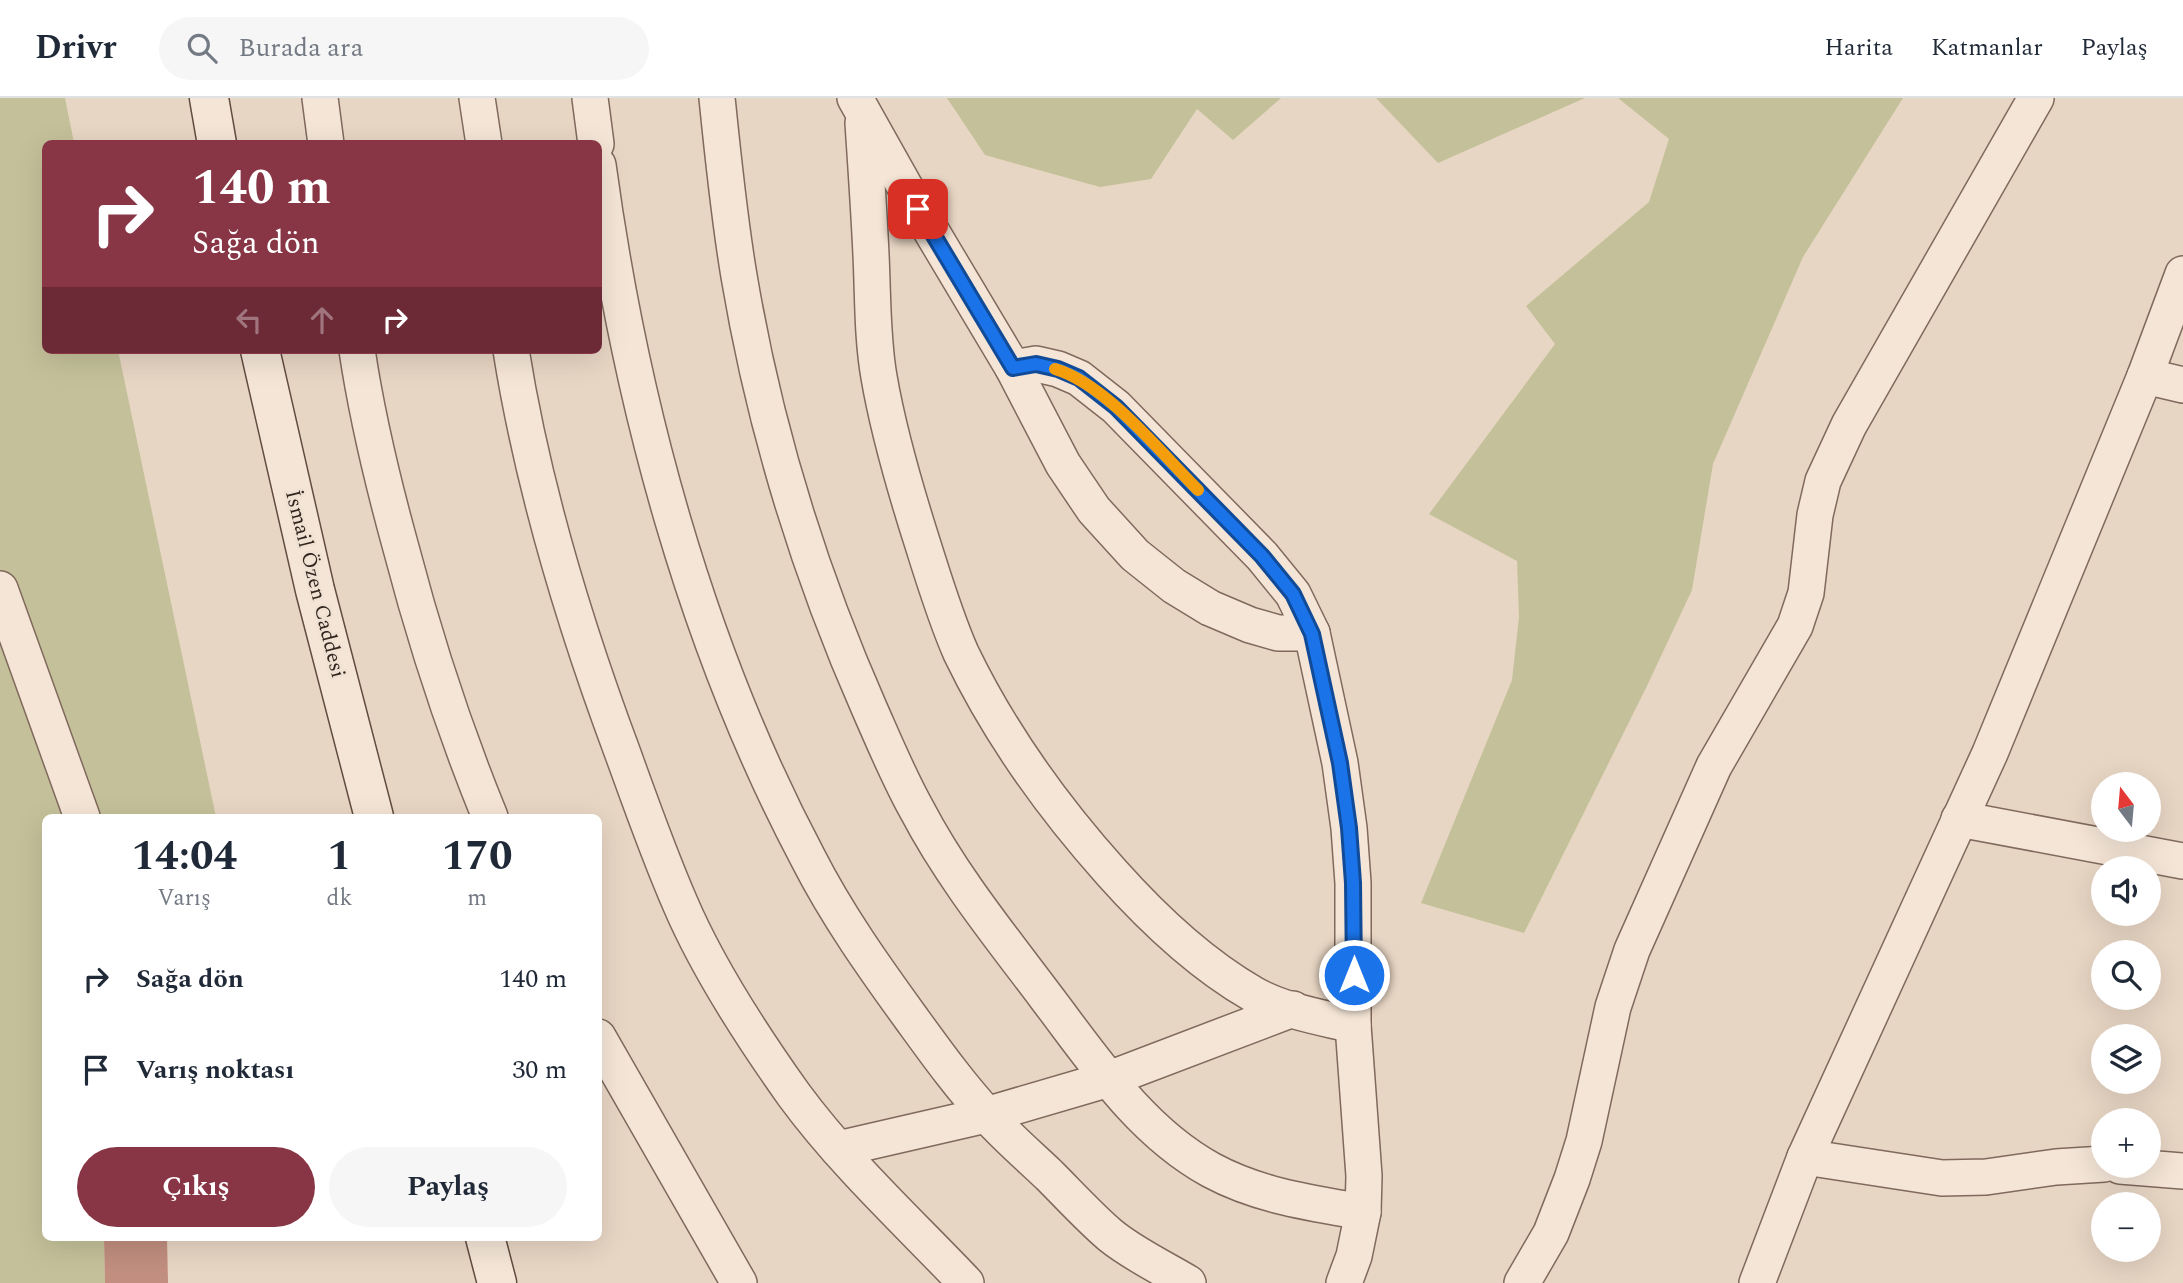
<!DOCTYPE html>
<html lang="tr">
<head>
<meta charset="utf-8">
<style>
  body { margin:0; font-family:Spectral,serif; background:#f6f6f7; color:#1f2937; height:100vh; display:flex; flex-direction:column; font-size:26px; white-space:nowrap }
  * { box-sizing:border-box; margin:0 }
  p { font-size:23px; color:#747a83 }
  .icon { flex:none; width:38px; height:38px; fill:none; stroke:currentColor; stroke-width:2; stroke-linecap:round; stroke-linejoin:round }
  .map { position:relative; flex:1; overflow:hidden }
  .side { position:absolute; left:42px; top:716px; width:560px; height:427px; display:flex; flex-direction:column; background:#fff; border-radius:10px; box-shadow:0 7px 28px #0002 }
  .side>* { flex:none }
  .top-card { position:absolute; left:42px; top:42px; width:560px; height:214px; border-radius:10px; box-shadow:0 7px 28px #0002; background:#883545; color:#fff; overflow:hidden }
  .needle { width:46px; rotate:344deg }
  .buttons { position:absolute; left:2091px; top:674px; display:grid; gap:14px }
  .buttons a { display:grid; place-items:center; width:70px; height:70px; border-radius:50%; background:#fff; box-shadow:0 7px 28px #0002; font-size:35px }
  .pin { position:absolute; display:grid; place-items:center; width:60px; height:60px; color:#fff; margin:-30px; border-radius:14px; box-shadow:0 4px 10px #0006 }
  .me { position:absolute; width:77px; margin:-38px; rotate:0deg; stroke-linejoin:round; filter:drop-shadow(0 0 5px #0008) }
  .turn { display:flex; align-items:center; gap:24px; height:147px; padding:0 35px; font-size:32px }
  .turn .icon { width:91px; height:91px; stroke-width:2.5 }
  .turn b { display:block; font-size:49px; line-height:60px }
  .lanes { display:flex; align-items:center; height:66px; padding:0 35px; background:#0003; justify-content:center; gap:35px; direction:ltr }
  .lanes .off { opacity:.35 }
  .eta { display:flex; justify-content:space-evenly; align-items:center; height:119px; text-align:center }
  .eta b { font-size:42px; font-weight:700; line-height:49px }
  .button { display:flex; gap:14px; margin-top:auto; padding:14px 35px }
  .button a { flex:1; height:80px; border-radius:42px; background:#883545; color:#fff; font-size:28px; font-weight:700; line-height:80px; text-align:center }
  .button a+a { background:#f6f6f7; color:#1f2937 }
  ul { padding:0; list-style:none }
  li { display:flex; align-items:center; gap:21px; height:91px; padding:0 35px }
  li div { flex:1 }
  li b { display:block; font-size:26px }
  li em { font-style:normal }
  header { display:flex; align-items:center; gap:42px; box-sizing:border-box; height:98px; padding:0 35px; background:#fff; border-bottom:2px solid #e0e1e3 }
  header strong { font-size:33px }
  nav { display:flex; gap:38px; margin-inline-start:auto; font-size:24px }
  .search { width:490px; height:63px; background:#f6f6f7; display:flex; align-items:center; gap:18px; box-sizing:border-box; padding:0 24px; border-radius:38px; color:#747a83; font-size:26px }
  .map>svg:first-child { display:block }
  .green { fill:#c4c19a }
  .building { fill:#c18e7f }
  .lines { fill:none; stroke-linecap:round; stroke-linejoin:round }
  .street-casing { stroke:#80695d; stroke-width:38 }
  .secondary-casing { stroke:#624b40; stroke-width:41 }
  .street { stroke:#f4e5d6; stroke-width:35 }
  .secondary { stroke:#f4e5d6; stroke-width:38 }
  .route-casing { stroke:#114b97; stroke-width:18 }
  .route { stroke:#1a73e8; stroke-width:12 }
  .slow { stroke:#f59e0b; stroke-width:12 }
  .labels { text-anchor:middle; dominant-baseline:central; stroke-width:5; stroke-linejoin:round; paint-order:stroke }
  .street-label { font-size:21px; fill:#32251f; stroke:#f0e2d3 }
</style>
</head>
<body>
<header>
<strong>Drivr</strong>
<div class="search"><svg class="icon" aria-label="search" viewBox="0 0 24 24"><circle cx="10" cy="10" r="6"/><path d="M15 15l6 6"/></svg>Burada ara</div>
<nav><a>Harita</a><a>Katmanlar</a><a>Paylaş</a></nav>
</header>
<div class="map">
<svg width="2183" height="1185" viewBox="0 0 2183 1185">
  <rect width="100%" height="100%" fill="#e8d6c4"/>
  <g class="green">
    <polygon points="0,0 65,0 74,45 46,46 46,252 118,252 216,719 46,719 46,1139 104,1139 105,1185 0,1185"/>
    <polygon points="947,0 1281,0 1233,42 1197,11 1151,81 1100,89 985,57"/>
    <polygon points="1376,0 1585,0 1438,65"/>
    <polygon points="1618,0 1903,0 1803,159 1713,366 1692,492 1646,590 1524,835 1421,805 1512,582 1519,519 1517,463 1429,416 1555,246 1526,208 1649,104 1669,41"/>
  </g>
  <polygon class="building" points="104,1139 167,1139 168,1185 105,1185"/>
  <g class="lines">
    <g class="street-casing">
      <g id="street">
        <polyline points="320,0 326,46"/>
        <polyline points="477,0 484,46"/>
        <polyline points="590,0 596,46"/>
        <path d="M 717,0 C 723,59 729,119 739,178 C 764,327 809,474 870,612 C 885,646 899,680 917,712 C 952,779 1001,839 1046,899 C 1094,962 1140,1033 1211,1072 C 1259,1098 1311,1105 1363,1114"/>
        <polyline points="855,0 905,89 1013,270 1063,366 1094,412 1135,457 1174,488 1210,510 1250,527 1278,535 1312,535 1340,665 1349,730 1353,785 1353,927 1364,1078 1363,1114 1354,1158 1344,1185"/>
        <path d="M 863,25 C 866,69 869,113 871,157 C 873,198 872,239 879,279 C 889,337 906,394 924,450 C 935,485 946,521 961,555 C 999,634 1052,708 1111,774 C 1152,820 1199,865 1253,896 C 1283,913 1320,919 1353,927"/>
        <path d="M 598,67 C 630,303 696,549 808,760 C 837,817 874,869 911,920 C 935,953 960,988 988,1018 C 1007,1039 1029,1058 1049,1077 C 1069,1097 1089,1119 1110,1137 C 1133,1156 1163,1170 1188,1185"/>
        <path d="M 357,252 C 367,319 383,385 401,450 C 425,542 454,631 490,719"/>
        <path d="M 511,252 C 533,390 574,525 623,656 C 641,706 659,757 680,805 C 708,871 752,938 794,997 C 844,1065 908,1124 966,1185"/>
        <polyline points="1013,270 1036,266 1058,271 1079,280 1116,309 1262,458 1293,496 1312,535"/>
        <polyline points="2145,278 2183,287"/>
        <polyline points="0,491 82,719"/>
        <polyline points="1959,721 2183,763"/>
        <polyline points="598,939 739,1185"/>
        <polyline points="838,1051 986,1017 1109,981 1293,911"/>
        <polyline points="1805,1059 1942,1080 1986,1079 2056,1069 2104,1066"/>
        <polyline points="2120,1068 2183,1073"/>
        <polyline points="1522,1185 1551,1135 1572,1081 1584,1043 1613,909 1632,852 1714,668 1795,528 1806,495 1815,417 1823,383 1849,327 2036,0"/>
        <polyline points="1757,1185 1805,1059 1990,655 2145,278 2183,176"/>
      </g>
    </g>
    <g class="secondary-casing">
      <g id="secondary">
        <polyline points="209,0 217,46"/>
        <polyline points="260,252 315,492 374,719"/>
        <polyline points="485,1139 497,1185"/>
      </g>
    </g>
    <use href="#street" class="street"/>
    <use href="#secondary" class="secondary"/>
  </g>
  <g class="lines">
    <g class="route-casing">
      <polyline id="route" points="918,111 1013,270 1036,266 1058,271 1079,280 1116,309 1262,458 1293,496 1312,536 1340,665 1349,730 1353,785 1354,877"/>
    </g>
    <use href="#route" class="route"/>
    <path class="slow" d="M 1055,271 C 1106,286 1160,354 1198,392"/>
  </g>
  <g class="labels">
    <g class="street-label">
      <text transform="translate(315 486) rotate(76)">İsmail Özen Caddesi</text>
    </g>
  </g>
</svg>
<div class="buttons">
<a><svg class="needle" viewBox="-14 -14 28 28"><path d="M0-13l5 13h-10z" fill="#e53935"/><path d="M0 13l5-13h-10z" fill="#747a83"/></svg></a>
<a><svg class="icon" aria-label="sound" viewBox="0 0 24 24"><path d="M4 9h4l5-4v14l-5-4H4zM17 9q2 3 0 6"/></svg></a>
<a><svg class="icon" aria-label="search" viewBox="0 0 24 24"><circle cx="10" cy="10" r="6"/><path d="M15 15l6 6"/></svg></a>
<a><svg class="icon" aria-label="layers" viewBox="0 0 24 24"><path d="M12 4l9 5-9 5-9-5zM3 14l9 5 9-5"/></svg></a>
<a>+</a>
<a>−</a>
</div>
<div class="pin" style="left:918px;top:111px;background:#d93025"><svg class="icon" aria-label="arrive" viewBox="0 0 24 24"><path d="M6 21V4h12l-3 4 3 4H6"/></svg></div>
<svg class="me" style="left:1354px;top:877px" viewBox="-20 -20 40 40"><circle r="17" fill="#1a73e8" stroke="#fff" stroke-width="3"/><path d="M0-11L8 9 0 5-8 9z" fill="#fff"/></svg>
<div class="top-card">
<div class="turn"><svg class="icon" aria-label="right" viewBox="0 0 24 24"><path d="M7 20v-9h11M14 6l5 5-5 5"/></svg><div><b>140 m</b>Sağa dön</div></div>
<div class="lanes"><svg class="icon off" aria-label="left" viewBox="0 0 24 24"><path d="M17 20v-9H6M10 6l-5 5 5 5"/></svg><svg class="icon off" aria-label="ahead" viewBox="0 0 24 24"><path d="M12 20V5M6 11l6-6 6 6"/></svg><svg class="icon" aria-label="right" viewBox="0 0 24 24"><path d="M7 20v-9h11M14 6l5 5-5 5"/></svg></div>
</div>
<section class="side">
<div class="eta">
<div><b>14:04</b><p>Varış</p></div>
<div><b>1</b><p>dk</p></div>
<div><b>170</b><p>m</p></div>
</div>
<ul>
<li><svg class="icon" aria-label="right" viewBox="0 0 24 24"><path d="M7 20v-9h11M14 6l5 5-5 5"/></svg><div><b>Sağa dön</b></div><em>140 m</em></li>
<li><svg class="icon" aria-label="arrive" viewBox="0 0 24 24"><path d="M6 21V4h12l-3 4 3 4H6"/></svg><div><b>Varış noktası</b></div><em>30 m</em></li>
</ul>
<div class="button"><a>Çıkış</a><a>Paylaş</a></div>
</section>
</div>
</body>
</html>
